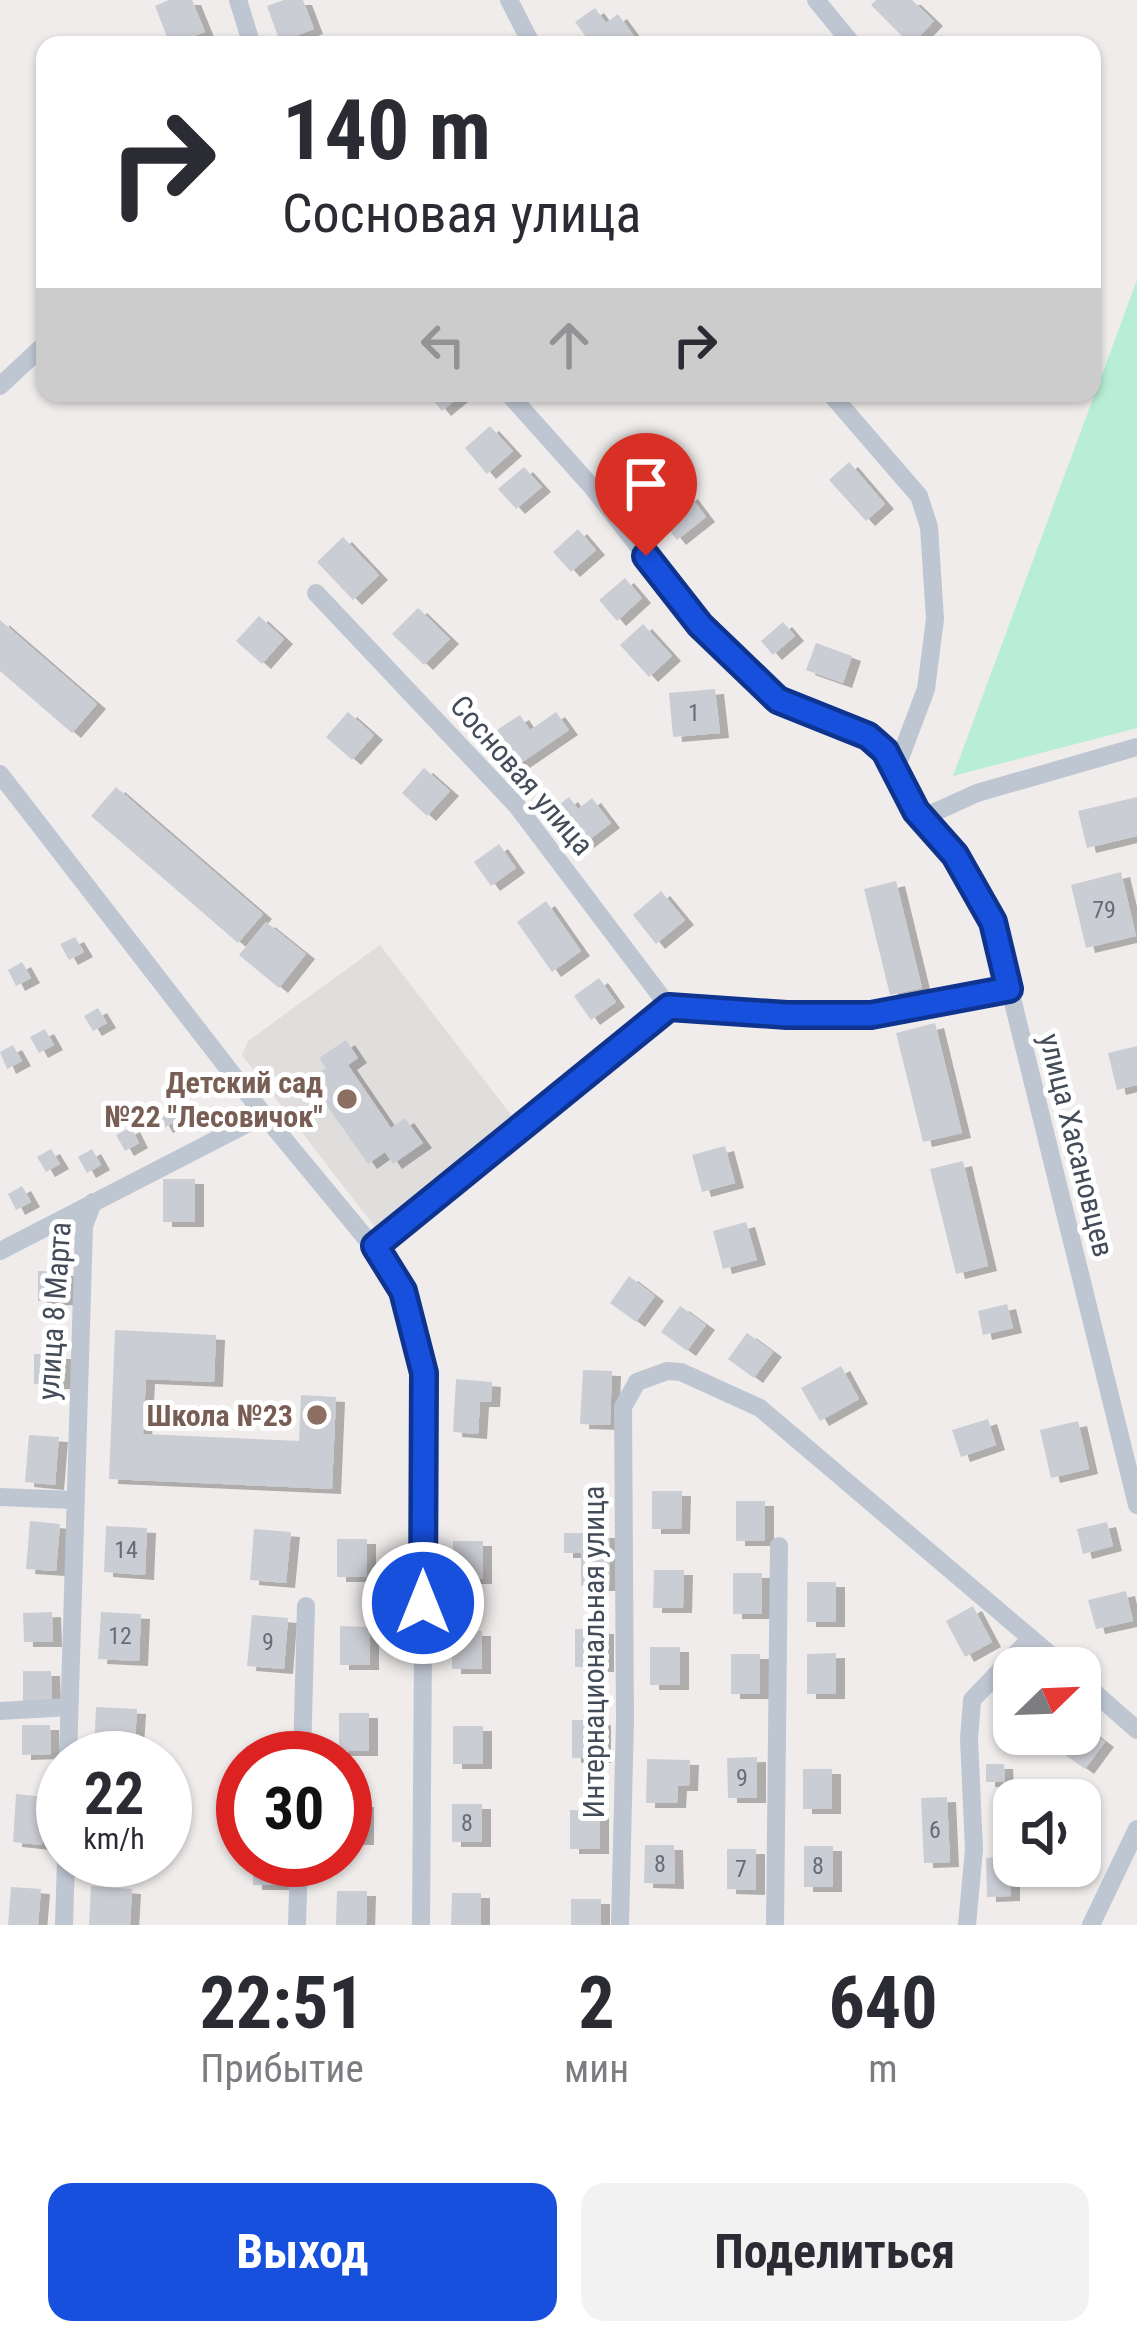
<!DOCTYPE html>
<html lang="ru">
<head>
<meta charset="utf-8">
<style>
  body { margin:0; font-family:"Roboto Condensed",sans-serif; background:#f2f2f3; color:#2b2b33; height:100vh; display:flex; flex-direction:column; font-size:45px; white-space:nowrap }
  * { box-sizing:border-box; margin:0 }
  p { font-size:39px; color:#7c7c81 }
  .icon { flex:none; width:66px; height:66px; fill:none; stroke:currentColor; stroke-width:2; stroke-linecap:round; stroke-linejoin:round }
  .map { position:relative; height:1925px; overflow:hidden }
  .drawer { display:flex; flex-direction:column; background:#fff; flex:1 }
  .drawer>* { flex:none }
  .guide { position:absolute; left:36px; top:36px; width:1065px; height:366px; border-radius:24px; box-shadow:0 3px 9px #0004; background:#fff; color:#2b2b33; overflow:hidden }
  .needle { width:78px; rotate:67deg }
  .controls { position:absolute; left:993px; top:1647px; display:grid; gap:24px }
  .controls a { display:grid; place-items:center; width:108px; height:108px; border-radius:24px; background:#fff; box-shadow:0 3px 9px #0004; font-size:60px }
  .speed { position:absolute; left:36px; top:1731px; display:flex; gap:24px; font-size:60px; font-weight:700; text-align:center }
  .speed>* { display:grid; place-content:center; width:156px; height:156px; border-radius:50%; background:#fff; box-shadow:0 3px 9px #0004; line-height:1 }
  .speed small { font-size:30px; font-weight:400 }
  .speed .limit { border:18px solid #d22; background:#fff; color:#111 }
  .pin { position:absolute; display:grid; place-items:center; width:102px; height:102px; color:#fff; margin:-123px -51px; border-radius:50% 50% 50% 0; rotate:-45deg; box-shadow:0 0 12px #0007 }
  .pin .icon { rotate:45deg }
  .me { position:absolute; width:132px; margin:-66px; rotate:0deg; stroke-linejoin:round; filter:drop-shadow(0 0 9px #0008) }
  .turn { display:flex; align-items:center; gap:42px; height:252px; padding:0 48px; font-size:54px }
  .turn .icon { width:156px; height:156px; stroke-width:2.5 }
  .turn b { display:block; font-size:84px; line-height:102px }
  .lanes { display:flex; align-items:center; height:114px; padding:0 48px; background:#0003; justify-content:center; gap:60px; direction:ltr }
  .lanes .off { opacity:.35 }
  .eta { display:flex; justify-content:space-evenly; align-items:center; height:204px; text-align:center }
  .eta b { font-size:72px; font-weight:700; line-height:84px }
  .button { display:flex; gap:24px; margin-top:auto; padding:24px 48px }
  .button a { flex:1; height:138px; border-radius:24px; background:#1750dd; color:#fff; font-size:48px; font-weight:700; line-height:138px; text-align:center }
  .button a+a { background:#f2f2f3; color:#2b2b33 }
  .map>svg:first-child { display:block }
  .education { fill:#e0dddd }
  .green { fill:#b8eed5 }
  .building { fill:#cbcdd4; filter:url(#shadow) }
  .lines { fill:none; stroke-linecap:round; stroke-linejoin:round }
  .minor { stroke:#bec6d2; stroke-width:18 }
  .route-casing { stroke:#0f3490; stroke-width:30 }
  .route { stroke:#1750dd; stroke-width:21 }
  .education-dot { fill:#8d6e63; stroke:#fff; stroke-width:4.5 }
  .labels { text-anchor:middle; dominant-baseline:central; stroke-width:10; stroke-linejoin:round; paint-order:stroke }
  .number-label { font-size:24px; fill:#666c78 }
  .street-label { font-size:30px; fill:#444c59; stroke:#fff }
  .education-label { font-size:30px; font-weight:bold; fill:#785e54; stroke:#fff; text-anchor:end }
</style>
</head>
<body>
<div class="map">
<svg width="1137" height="1925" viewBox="0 0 1137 1925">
  <defs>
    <filter id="shadow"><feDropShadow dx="9" dy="5" stdDeviation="0" flood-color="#0004"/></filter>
  </defs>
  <rect width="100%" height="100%" fill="#efeceb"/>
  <polygon class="education" points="380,945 518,1124 381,1235 242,1055 248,1041"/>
  <polygon class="green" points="1137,280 1137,728 953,776"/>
  <g class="building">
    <polygon points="169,0 192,0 205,32 170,45 155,6"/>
    <polygon points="284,0 303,0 314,29 280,42 267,6"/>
    <polygon points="876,0 912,0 934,21 911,45 871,5"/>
    <polygon points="595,8 606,23 618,14 634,36 622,45 592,45 575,22"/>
    <polygon points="427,393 464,393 442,411"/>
    <polygon points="490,426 513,451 487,474 465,448"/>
    <polygon points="849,462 885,504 866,521 829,480"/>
    <polygon points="652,463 669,483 646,503 629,482"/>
    <polygon points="524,467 542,487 516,509 498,489"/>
    <polygon points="689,494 706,517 677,540 659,517"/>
    <polygon points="578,529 596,550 571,572 553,552"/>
    <polygon points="343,537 379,575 353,600 317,562"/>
    <polygon points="625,578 642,598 617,621 599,600"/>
    <polygon points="418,608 450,639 424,665 392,634"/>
    <polygon points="259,616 284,639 262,664 236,641"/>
    <polygon points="0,620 97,704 72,733 0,671"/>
    <polygon points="783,622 795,636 773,655 761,641"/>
    <polygon points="643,624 672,656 649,677 620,645"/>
    <polygon points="816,643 852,656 843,683 806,670"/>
    <polygon points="715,689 720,733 673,737 669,693"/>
    <polygon points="348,712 374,735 352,760 326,737"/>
    <polygon points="556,712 569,730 512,769 501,755 510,749 497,730 520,715 530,730"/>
    <polygon points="424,768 450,791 427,816 402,793"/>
    <polygon points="116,787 263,914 238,943 91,816"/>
    <polygon points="569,797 578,809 592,798 611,823 585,843 572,827 567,831 551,811"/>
    <polygon points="1137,797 1137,836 1087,848 1078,811"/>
    <polygon points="499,844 516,868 491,886 474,862"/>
    <polygon points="1121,872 1136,936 1086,948 1071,885"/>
    <polygon points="896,881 922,988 890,995 864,889"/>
    <polygon points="661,891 685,920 656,944 633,915"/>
    <polygon points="546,901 581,951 552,972 517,922"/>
    <polygon points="266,922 306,954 279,988 239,955"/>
    <polygon points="75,937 84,952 69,960 60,944"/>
    <polygon points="22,962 31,978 16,986 8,970"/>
    <polygon points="599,978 616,1002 591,1020 574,996"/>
    <polygon points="98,1008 107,1023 93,1031 84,1016"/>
    <polygon points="935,1023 962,1133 923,1142 896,1033"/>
    <polygon points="45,1029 54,1045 39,1053 30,1037"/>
    <polygon points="346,1040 358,1058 348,1065 391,1128 405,1118 423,1143 393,1164 385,1152 368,1164 309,1080 326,1068 319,1058"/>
    <polygon points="13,1045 22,1061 7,1069 0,1052"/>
    <polygon points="1137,1046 1137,1085 1117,1090 1108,1053"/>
    <polygon points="172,1101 182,1118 164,1128 154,1111"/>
    <polygon points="131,1127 139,1143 125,1151 116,1135"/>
    <polygon points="725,1146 735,1183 702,1192 692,1155"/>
    <polygon points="51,1149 60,1164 46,1172 37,1157"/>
    <polygon points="92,1149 101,1165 87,1173 78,1157"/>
    <polygon points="963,1161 988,1266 956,1274 930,1169"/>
    <rect x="163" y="1179" width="32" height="43"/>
    <polygon points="22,1186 31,1202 16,1210 8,1194"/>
    <polygon points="746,1222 757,1260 723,1269 713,1231"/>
    <polygon points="38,1271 66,1271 67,1300 38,1301"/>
    <polygon points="629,1276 655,1296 636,1322 610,1303"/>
    <polygon points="1007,1304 1013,1328 983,1335 978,1311"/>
    <polygon points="680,1306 706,1325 687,1351 661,1332"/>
    <polygon points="115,1330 216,1335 214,1382 146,1379 143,1434 299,1441 301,1395 336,1397 332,1489 109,1479"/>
    <polygon points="747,1333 773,1352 754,1378 728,1359"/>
    <polygon points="34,1354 62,1354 63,1384 34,1384"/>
    <polygon points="841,1366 859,1399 820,1421 801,1388"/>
    <polygon points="583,1370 612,1371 610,1425 580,1424"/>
    <polygon points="456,1379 492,1382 491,1402 480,1402 478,1434 453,1432"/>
    <polygon points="988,1419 996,1445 961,1457 952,1430"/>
    <polygon points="1078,1421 1089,1469 1051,1478 1040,1430"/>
    <polygon points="29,1435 59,1437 55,1485 25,1482"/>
    <polygon points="652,1491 682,1491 681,1529 652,1529"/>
    <rect x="736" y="1501" width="29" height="40"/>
    <polygon points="30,1521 60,1524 56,1571 26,1569"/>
    <polygon points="1107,1522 1113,1546 1083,1554 1077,1529"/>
    <polygon points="106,1526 147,1528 145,1575 104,1572"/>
    <polygon points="254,1529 291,1532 286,1583 250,1580"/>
    <polygon points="564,1533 609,1533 610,1586 581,1586 581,1553 564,1553"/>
    <rect x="337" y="1539" width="30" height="38"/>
    <rect x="453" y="1541" width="30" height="38"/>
    <polygon points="654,1570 684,1570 683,1608 653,1608"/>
    <rect x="733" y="1573" width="29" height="41"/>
    <rect x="807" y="1582" width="29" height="40"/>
    <polygon points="1126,1591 1133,1621 1096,1629 1088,1600"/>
    <polygon points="973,1606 992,1642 965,1657 946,1621"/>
    <polygon points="52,1612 53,1642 24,1642 23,1613"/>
    <polygon points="101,1612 141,1614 139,1661 98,1659"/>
    <polygon points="252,1615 288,1618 284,1669 247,1666"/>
    <polygon points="340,1626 370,1627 370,1665 340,1665"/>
    <rect x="575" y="1629" width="30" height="38"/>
    <rect x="452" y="1631" width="30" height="38"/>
    <rect x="650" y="1647" width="30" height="38"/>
    <polygon points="836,1653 836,1694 807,1694 807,1654"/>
    <rect x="731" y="1654" width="29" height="40"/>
    <polygon points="23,1671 51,1671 52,1701 23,1701"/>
    <polygon points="1014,1673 1014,1704 999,1693"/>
    <polygon points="96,1707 137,1709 134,1756 94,1754"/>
    <rect x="339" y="1713" width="30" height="38"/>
    <rect x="572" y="1720" width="30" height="38"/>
    <polygon points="1080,1723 1105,1742 1085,1769 1057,1749 1069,1734 1080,1734"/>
    <polygon points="22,1725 50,1725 51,1754 22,1755"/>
    <rect x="453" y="1726" width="30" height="38"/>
    <polygon points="757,1757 757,1798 728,1798 727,1758"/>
    <polygon points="647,1759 690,1760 689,1786 678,1786 677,1803 646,1803"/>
    <polygon points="986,1764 1004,1764 1005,1782 986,1782"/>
    <rect x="803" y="1769" width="29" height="40"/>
    <polygon points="16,1794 46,1797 42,1845 13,1842"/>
    <polygon points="947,1797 950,1862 924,1863 921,1798"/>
    <rect x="345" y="1802" width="20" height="38"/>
    <rect x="452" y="1804" width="30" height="38"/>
    <polygon points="570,1810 600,1811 600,1849 570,1849"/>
    <polygon points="645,1845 674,1845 675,1884 644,1883"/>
    <rect x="804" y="1846" width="29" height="41"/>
    <polygon points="727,1849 756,1849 756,1890 727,1889"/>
    <polygon points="1011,1857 1011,1896 987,1897 986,1858"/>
    <rect x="253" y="1860" width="30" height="25"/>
    <polygon points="91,1886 132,1889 130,1925 89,1925"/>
    <polygon points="11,1887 41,1889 38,1925 8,1925"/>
    <polygon points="337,1891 367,1891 366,1925 336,1925"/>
    <polygon points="452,1893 481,1893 481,1925 451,1925"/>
    <rect x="571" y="1899" width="30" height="26"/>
  </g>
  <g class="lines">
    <g class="minor">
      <polyline points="238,0 252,45"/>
      <polyline points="509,0 532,45"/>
      <polyline points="816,0 853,45"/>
      <polyline points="0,386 45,344"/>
      <polyline points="508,393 592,487 700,625 778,700 868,737 885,751 916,811 955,855 993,921 1137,1505"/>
      <polyline points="830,393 919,496 929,527 935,619 926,689 896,769"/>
      <polyline points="316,593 517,806 669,1007"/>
      <polyline points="0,774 264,1115 393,1271 412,1314 425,1373 421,1925"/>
      <polyline points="922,818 977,793 1137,747"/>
      <polyline points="375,1246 669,1007 871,1014 975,998 1009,989"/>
      <polyline points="0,1251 264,1115"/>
      <polyline points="0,1497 74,1500"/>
      <polyline points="1080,1680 1137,1730"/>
      <polyline points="0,1711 69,1707"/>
      <polyline points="68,1758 84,1226 93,1202"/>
      <polyline points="302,1758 306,1606"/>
      <polyline points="64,1925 66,1860"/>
      <polyline points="297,1925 299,1860"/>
      <polyline points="620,1925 625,1719 623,1407 637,1382 667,1371 681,1372 760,1408 1066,1668"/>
      <polyline points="775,1925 779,1546"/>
      <polyline points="967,1925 974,1849 969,1739 972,1700 1031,1638"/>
      <polyline points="1091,1925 1137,1829"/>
    </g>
  </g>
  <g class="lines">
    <g class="route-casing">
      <polyline id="route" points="423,1603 424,1373 403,1291 375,1246 669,1007 787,1015 871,1015 1009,989 993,922 955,855 916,811 885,751 868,736 778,700 700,625 646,556"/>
    </g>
    <use href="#route" class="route"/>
  </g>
  <g class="education-dot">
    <circle cx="347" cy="1099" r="12"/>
    <circle cx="317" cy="1415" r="12"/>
  </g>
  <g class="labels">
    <g class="number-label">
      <text x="694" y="713">1</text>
      <text x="1104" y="910">79</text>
      <text x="126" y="1550">14</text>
      <text x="120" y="1636">12</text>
      <text x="268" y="1642">9</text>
      <text x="742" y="1778">9</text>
      <text x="467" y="1823">8</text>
      <text x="935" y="1830">6</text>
      <text x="660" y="1864">8</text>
      <text x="818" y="1866">8</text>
      <text x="741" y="1869">7</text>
    </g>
    <g class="street-label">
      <text transform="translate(522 775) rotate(49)">Сосновая улица</text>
      <text transform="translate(1077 1145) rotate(76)">улица Хасановцев</text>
      <text transform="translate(54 1311) rotate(-86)">улица 8 Марта</text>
      <text transform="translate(593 1652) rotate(-90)">Интернациональная улица</text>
    </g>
    <g class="education-label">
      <text x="323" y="1082">Детский сад<tspan x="323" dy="34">№22 "Лесовичок"</tspan></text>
      <text x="293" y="1415">Школа №23</text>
    </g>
  </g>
</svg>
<div class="controls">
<a><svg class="needle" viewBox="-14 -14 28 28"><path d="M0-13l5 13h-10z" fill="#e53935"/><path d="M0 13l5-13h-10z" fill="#7c7c81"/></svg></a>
<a><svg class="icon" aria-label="sound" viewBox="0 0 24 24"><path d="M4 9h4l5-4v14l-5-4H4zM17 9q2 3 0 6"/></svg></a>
</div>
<div class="speed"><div>22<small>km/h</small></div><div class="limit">30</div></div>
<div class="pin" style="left:646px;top:556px;background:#d93025"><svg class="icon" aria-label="arrive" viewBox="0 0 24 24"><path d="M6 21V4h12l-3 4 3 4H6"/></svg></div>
<svg class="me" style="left:423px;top:1603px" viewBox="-20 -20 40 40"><circle r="17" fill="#1750dd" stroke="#fff" stroke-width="3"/><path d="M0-11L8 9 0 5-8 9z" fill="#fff"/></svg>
<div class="guide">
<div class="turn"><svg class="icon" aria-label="right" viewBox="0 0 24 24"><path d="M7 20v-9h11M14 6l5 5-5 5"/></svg><div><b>140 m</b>Сосновая улица</div></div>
<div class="lanes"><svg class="icon off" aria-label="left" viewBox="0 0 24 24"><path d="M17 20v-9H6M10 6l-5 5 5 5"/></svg><svg class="icon off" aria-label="ahead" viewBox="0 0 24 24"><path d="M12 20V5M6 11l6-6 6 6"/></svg><svg class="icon" aria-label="right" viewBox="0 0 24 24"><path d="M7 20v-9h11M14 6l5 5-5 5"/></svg></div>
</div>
</div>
<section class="drawer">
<div class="eta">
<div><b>22:51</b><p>Прибытие</p></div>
<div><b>2</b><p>мин</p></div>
<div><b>640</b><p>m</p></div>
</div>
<div class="button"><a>Выход</a><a>Поделиться</a></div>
</section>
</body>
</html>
